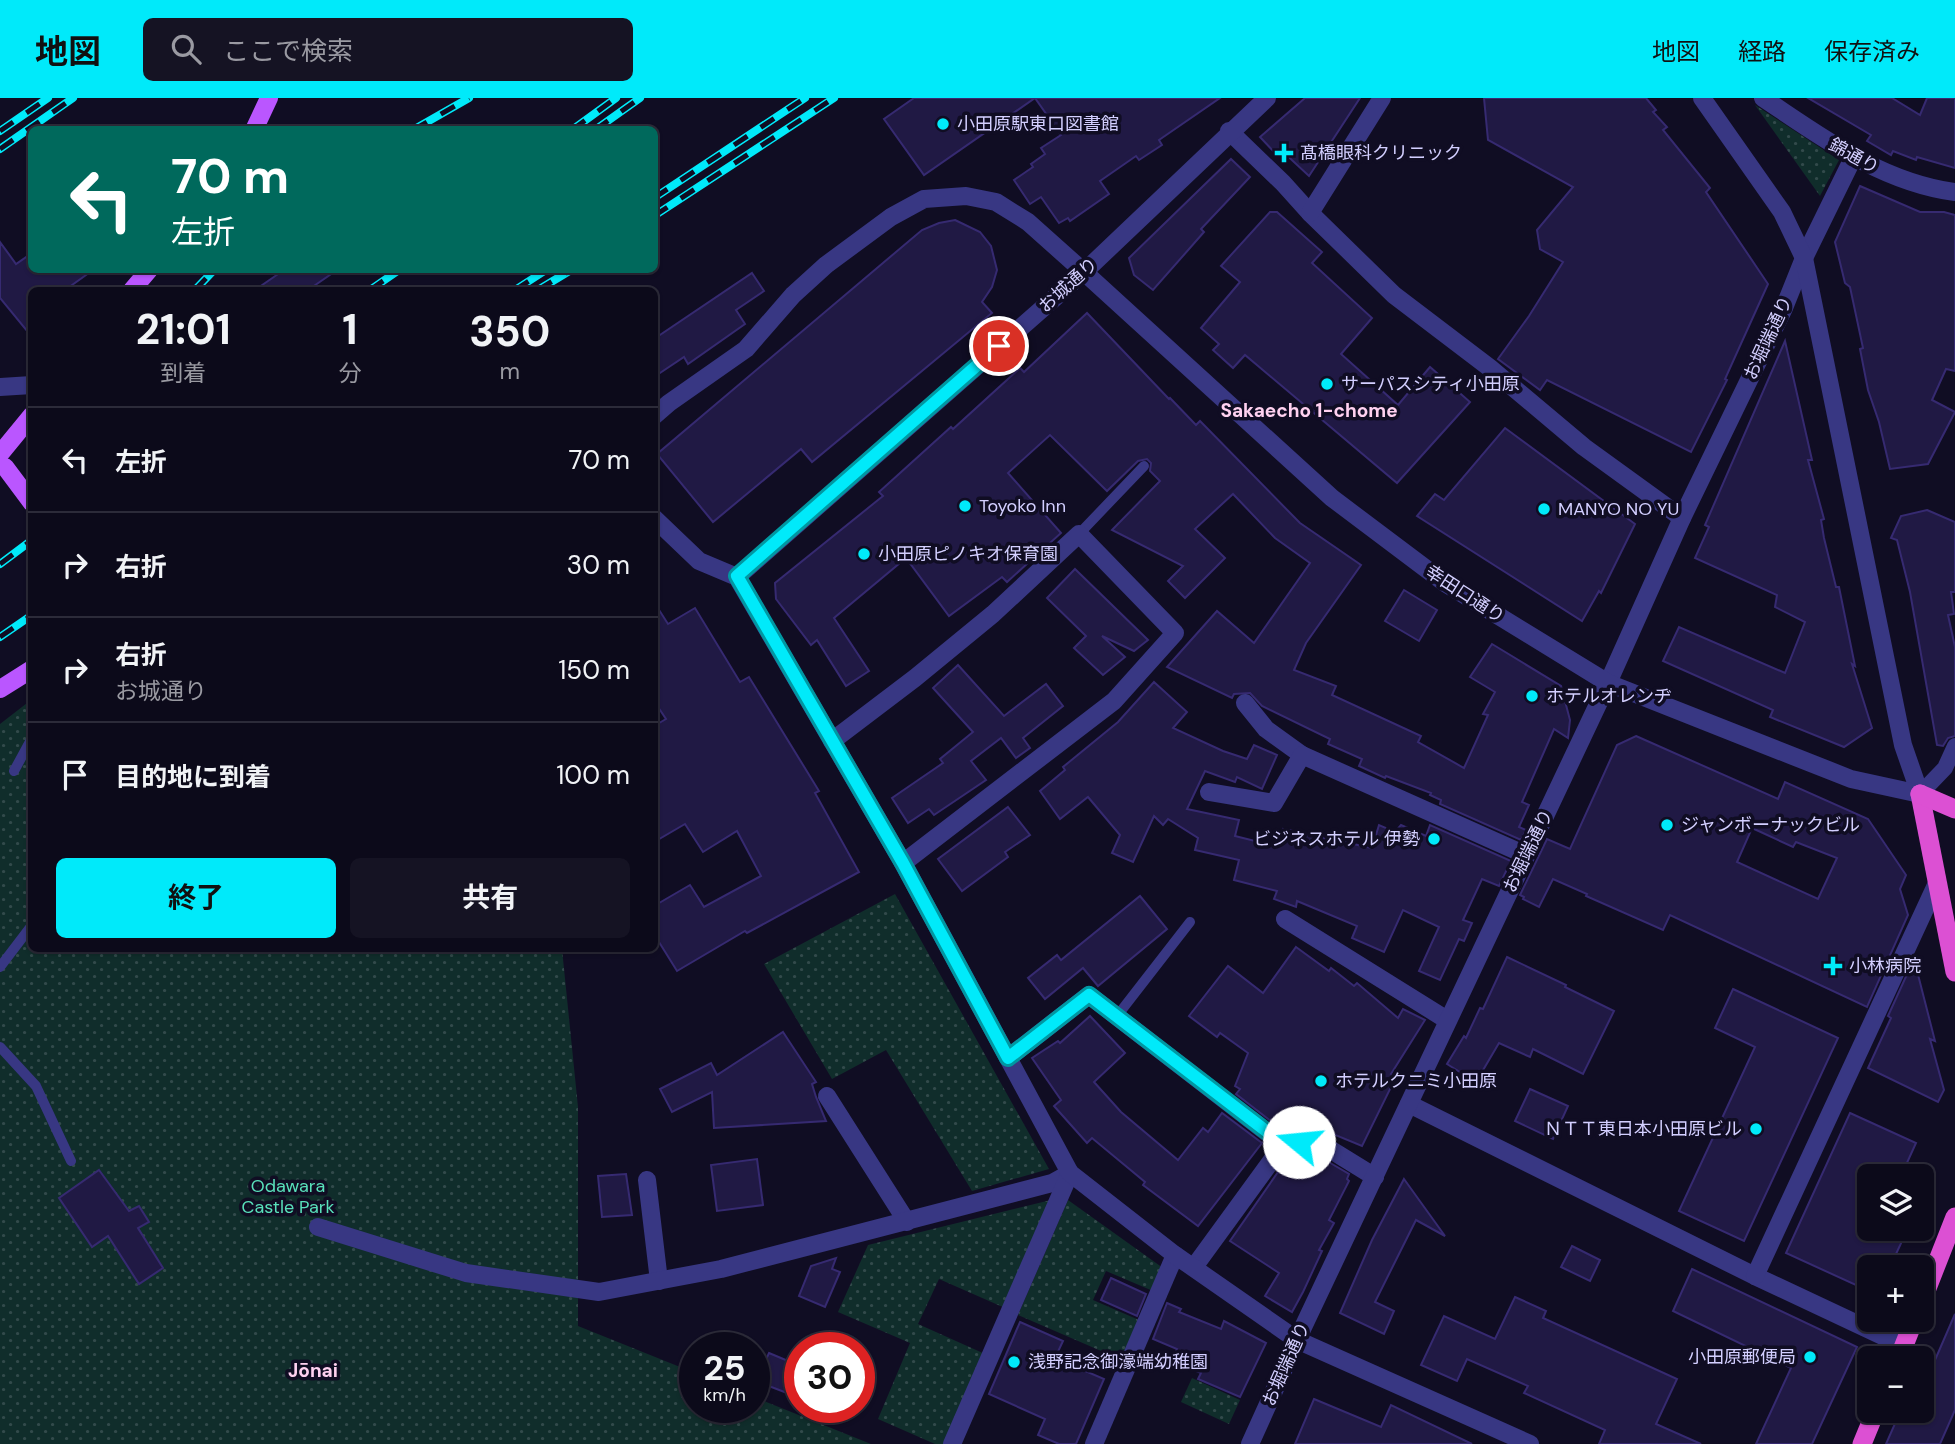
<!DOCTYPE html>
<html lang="ja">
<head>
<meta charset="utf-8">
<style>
  body { margin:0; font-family:"DM Sans","Noto Sans JP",sans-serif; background:#151323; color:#f1f3f6; height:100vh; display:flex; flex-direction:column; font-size:26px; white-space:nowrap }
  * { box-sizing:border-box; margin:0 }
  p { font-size:23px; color:#9a9aa2 }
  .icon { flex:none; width:38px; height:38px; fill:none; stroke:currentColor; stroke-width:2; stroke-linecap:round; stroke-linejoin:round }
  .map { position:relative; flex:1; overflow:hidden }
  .sheet { position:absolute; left:28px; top:189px; width:630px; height:665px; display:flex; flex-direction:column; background:#0c0a1a; border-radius:10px; box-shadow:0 2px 5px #0004,0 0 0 2px #2c2b39 }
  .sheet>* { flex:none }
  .top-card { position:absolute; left:28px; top:28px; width:630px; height:147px; border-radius:10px; box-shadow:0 2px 5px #0004,0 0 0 2px #2c2b39; background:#00695c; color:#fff; overflow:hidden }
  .tools { position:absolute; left:1857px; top:1066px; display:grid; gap:14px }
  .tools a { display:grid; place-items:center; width:77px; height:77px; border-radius:10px; background:#0c0a1a; box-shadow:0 2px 5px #0004,0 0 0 2px #2c2b39; font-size:35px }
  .speed { position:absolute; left:679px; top:1234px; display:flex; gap:14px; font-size:35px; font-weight:700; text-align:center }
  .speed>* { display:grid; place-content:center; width:91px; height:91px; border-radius:50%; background:#0c0a1a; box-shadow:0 2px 5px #0004,0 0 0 2px #2c2b39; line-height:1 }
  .speed small { font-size:18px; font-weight:400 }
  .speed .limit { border:10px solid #d22; background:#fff; color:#111 }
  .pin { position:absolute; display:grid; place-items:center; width:60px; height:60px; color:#fff; margin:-30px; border:4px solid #fff; border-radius:50%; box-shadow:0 2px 7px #0007 }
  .me { position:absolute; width:77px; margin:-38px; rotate:287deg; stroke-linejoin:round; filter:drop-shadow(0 0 5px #0008) }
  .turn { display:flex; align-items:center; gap:24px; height:147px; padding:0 28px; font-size:32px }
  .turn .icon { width:91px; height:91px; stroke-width:2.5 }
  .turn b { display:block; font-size:49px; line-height:60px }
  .eta { display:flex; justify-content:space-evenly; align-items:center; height:119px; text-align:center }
  .eta b { font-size:42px; font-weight:700; line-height:49px }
  .primary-button { display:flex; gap:14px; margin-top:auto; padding:14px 28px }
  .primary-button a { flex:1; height:80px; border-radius:10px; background:#00eafa; color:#111; font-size:28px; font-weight:700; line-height:80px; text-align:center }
  .primary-button a+a { background:#151323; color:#f1f3f6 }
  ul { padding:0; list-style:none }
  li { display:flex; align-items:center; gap:21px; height:105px; padding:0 28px; border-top:2px solid #2c2b39 }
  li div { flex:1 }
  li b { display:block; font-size:26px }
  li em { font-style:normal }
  header { display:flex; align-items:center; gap:42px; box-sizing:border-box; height:98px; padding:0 35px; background:#00eafa; color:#111 }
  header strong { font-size:33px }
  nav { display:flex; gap:38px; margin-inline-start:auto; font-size:24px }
  .search { width:490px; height:63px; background:#151323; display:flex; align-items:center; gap:18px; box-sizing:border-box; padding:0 24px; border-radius:10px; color:#9a9aa2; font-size:26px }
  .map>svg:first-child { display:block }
  .park { fill:url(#park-dots) }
  .building { fill:#201944; stroke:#362a71; stroke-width:2; fill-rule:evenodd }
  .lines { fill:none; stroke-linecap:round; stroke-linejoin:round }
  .service { stroke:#383783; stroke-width:10 }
  .pedestrian { stroke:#383783; stroke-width:16 }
  .minor { stroke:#383783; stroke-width:18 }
  .tertiary { stroke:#383783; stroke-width:18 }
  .primary { stroke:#ba56ff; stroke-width:18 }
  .trunk { stroke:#dc50d3; stroke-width:19 }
  .rail-casing { stroke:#00eafa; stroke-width:8 }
  .rail { stroke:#100d23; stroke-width:5; stroke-dasharray:16; stroke-linecap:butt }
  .primary-bridge { stroke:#ba56ff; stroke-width:18 }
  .route-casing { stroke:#0098a2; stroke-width:18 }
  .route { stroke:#00eafa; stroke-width:12 }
  .poi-dot { fill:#00eafa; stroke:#100d23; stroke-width:2.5 }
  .labels { text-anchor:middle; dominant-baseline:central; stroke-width:7; stroke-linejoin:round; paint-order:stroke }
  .poi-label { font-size:18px; fill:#d3cfff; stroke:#100d23; text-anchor:start }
  .street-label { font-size:18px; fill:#d3cfff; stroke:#100d23 }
  .park-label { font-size:18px; fill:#59e1bb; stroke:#100d23 }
  .neighbourhood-label { font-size:19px; font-weight:bold; fill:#ffd1f0; stroke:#100d23 }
</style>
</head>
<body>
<header>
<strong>地図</strong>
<div class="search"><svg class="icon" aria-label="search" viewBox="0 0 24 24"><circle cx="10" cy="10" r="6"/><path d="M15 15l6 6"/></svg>ここで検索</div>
<nav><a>地図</a><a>経路</a><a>保存済み</a></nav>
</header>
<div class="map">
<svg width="1955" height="1346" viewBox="0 0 1955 1346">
  <defs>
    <pattern id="park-dots" width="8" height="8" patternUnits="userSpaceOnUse" patternTransform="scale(1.75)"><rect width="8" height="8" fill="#102d2b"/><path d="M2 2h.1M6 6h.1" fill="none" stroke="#324a4b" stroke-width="1.8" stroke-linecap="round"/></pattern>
  </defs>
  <rect width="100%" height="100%" fill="#100d23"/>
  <g class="park">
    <polygon points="1755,7 1839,62 1820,98"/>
    <polygon points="31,602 32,850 562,851 578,1009 578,1228 695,1275 695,1309 754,1309 754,1299 871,1346 0,1346 0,626"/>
    <polygon points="895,796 1049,1071 972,1093 886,952 832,981 764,866"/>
    <polygon points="1051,1102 1005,1210 939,1181 918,1226 985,1256 944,1346 935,1346 878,1321 910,1245 838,1214 868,1147"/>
    <polygon points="1068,1102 1163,1170 1153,1193 1106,1173 1093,1202 1139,1222 1122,1262 1018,1217"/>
    <polygon points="1192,1280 1240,1302 1229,1326 1181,1304"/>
  </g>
  <g class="building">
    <polygon points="914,0 1035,0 924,77 884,21"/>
    <polygon points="1035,0 1220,0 1159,42 1162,47 1139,62 1136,58 1100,83 1109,96 1070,123 1068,120 1059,125 1041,99 1030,106 1014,82 1033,69 1031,66 1045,56 1041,50 1061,37"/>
    <polygon points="1305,0 1360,0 1309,78 1280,51 1276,56 1260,39"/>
    <polygon points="1484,0 1646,0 1656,12 1653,14 1667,29 1663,32 1710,90 1706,94 1768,186 1725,281 1727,282 1691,354 1547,282 1540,292 1498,261 1529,218 1563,164 1540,151 1537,132 1573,89 1488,42"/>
    <polygon points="1808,0 1892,0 1920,17 1927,0 1955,0 1955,70 1917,59 1916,62 1893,53 1891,57 1867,43 1871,37"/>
    <polygon points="1231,61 1250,79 1201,131 1204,134 1153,192 1134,177 1129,160"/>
    <polygon points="1860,88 1920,114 1944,114 1955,117 1955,273 1946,271 1932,302 1955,314 1928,366 1890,371 1879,324 1868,292 1860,251 1863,250 1850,189 1845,185 1835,144"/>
    <polygon points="1270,114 1277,114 1322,154 1312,165 1372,220 1341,256 1398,307 1430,269 1470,304 1397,385 1245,257 1233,270 1213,252 1219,246 1201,230 1240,184 1221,168"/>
    <polygon points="955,122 980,134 991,148 997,172 992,189 982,204 992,215 812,364 801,351 713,424 657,356 922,132 939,125"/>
    <polygon points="0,144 16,166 32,155 32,172 93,172 65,192 32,192 32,239 0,200"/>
    <polygon points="284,172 337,172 308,192 255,192"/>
    <polygon points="752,175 764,193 736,212 745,226 688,266 684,259 654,279 654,241"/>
    <polygon points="1087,215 1169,301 1170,300 1196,327 1200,323 1300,425 1361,467 1306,545 1294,572 1336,588 1332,597 1421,638 1418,644 1464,670 1488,617 1483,616 1495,594 1470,579 1492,546 1561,588 1570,622 1568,640 1554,631 1522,704 1529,707 1519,729 1526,732 1521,742 1440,706 1441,702 1430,697 1431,695 1386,678 1385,680 1359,668 1362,661 1328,646 1330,641 1262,608 1250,595 1234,596 1232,600 1167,569 1217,513 1254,545 1310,465 1275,440 1233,396 1195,431 1225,460 1185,500 1168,483 1183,468 1112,432 1160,383 1150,373 1151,365 1147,361 1138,363 1107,393 1050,337 1008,375 1061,435 1007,484 1002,479 949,518 906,460 834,520 869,573 846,588 817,542 811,547 776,501 775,485 883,398 879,394 951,329 953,331 1020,270 1024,274"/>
    <polygon points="1785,243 1812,362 1808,362 1824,421 1821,422 1824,440 1836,489 1839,489 1855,568 1852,566 1872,630 1844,649 1770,619 1773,612 1663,563 1679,529 1785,575 1805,524 1775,509 1777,497 1695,460 1709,429 1705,427"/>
    <polygon points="1505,330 1635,426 1601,495 1599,493 1582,523 1417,418 1435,396 1444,402"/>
    <polygon points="1927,412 1955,424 1955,494 1951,494 1954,516 1948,517 1955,549 1955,638 1948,640 1943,648 1937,647 1910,494 1897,442 1891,440 1901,418"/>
    <polygon points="1075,471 1148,542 1134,553 1102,538 1125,559 1103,577 1074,550 1086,538 1047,500"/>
    <polygon points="1404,492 1437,512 1419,543 1385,523"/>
    <polygon points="654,504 668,526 695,510 740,584 749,579 819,693 815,695 859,774 747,835 745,833 677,873 654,836 654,808 690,787 704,809 761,778 737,733 703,754 685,726 654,744 654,628 666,621 654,603"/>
    <polygon points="958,567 1004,618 1046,586 1063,608 1023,640 1030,650 1016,660 1001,640 971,663 986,682 934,717 929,711 908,725 892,700 943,665 940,661 973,634 933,590"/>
    <polygon points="1154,584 1187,614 1173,630 1223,653 1247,661 1254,647 1277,657 1262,691 1237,679 1235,684 1205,673 1187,711 1239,722 1235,738 1275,748 1283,731 1372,750 1379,727 1395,734 1401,727 1426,738 1430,727 1511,763 1499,788 1482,781 1463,822 1472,825 1464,843 1459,841 1440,882 1419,873 1439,829 1403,812 1384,854 1352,840 1357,828 1297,803 1296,809 1274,801 1277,793 1234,782 1239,762 1195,752 1198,740 1168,721 1163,727 1154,718 1133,764 1112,755 1120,737 1088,699 1060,721 1040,693 1065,672 1063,669 1118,624"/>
    <path d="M 1636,638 L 1778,701 L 1785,684 L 1868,721 L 1906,777 L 1900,791 L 1908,817 L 1867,909 L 1670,817 L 1663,832 L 1586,798 L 1587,796 L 1553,781 L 1539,809 L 1523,801 L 1524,799 L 1520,797 L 1547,741 L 1570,751 L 1617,647 ZM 1752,730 L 1793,749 L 1796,744 L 1837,760 L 1818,801 L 1737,764 Z"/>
    <polygon points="1008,709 1030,737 1005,754 1008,759 962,793 938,761"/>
    <polygon points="1140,798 1167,831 1098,888 1083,870 1045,901 1028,880 1057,857 1061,862"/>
    <polygon points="1296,849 1329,873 1331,870 1354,888 1357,885 1398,920 1403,911 1425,922 1391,976 1396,979 1362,1048 1292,1019 1286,1035 1236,996 1240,991 1235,988 1248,955 1220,935 1217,939 1189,918 1228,868 1263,895"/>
    <polygon points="1507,859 1566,887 1565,889 1614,913 1583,976 1533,951 1530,959 1499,945 1476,984 1447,966 1464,938 1466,940 1480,910 1483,911"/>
    <polygon points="1914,861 1935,943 1930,941 1944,992 1938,1004 1868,970 1891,920 1888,918"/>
    <polygon points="1733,891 1838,940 1744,1143 1679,1113 1755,949 1715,930"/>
    <polygon points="1090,918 1125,955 1094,984 1121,1014 1178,1062 1203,1030 1208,1034 1222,1015 1262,1045 1198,1128 1143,1087 1145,1084 1092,1040 1087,1045 1054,1008 1061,1002 1032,960 1058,943 1060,945"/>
    <polygon points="783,934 816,984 812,986 816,999 826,1023 714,1030 712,994 672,1014 660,991 711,965 717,977"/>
    <polygon points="1530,991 1568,1008 1553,1041 1515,1023"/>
    <polygon points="1850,1015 1916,1045 1901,1078 1869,1078 1869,1130 1879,1130 1903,1141 1890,1169 1869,1169 1869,1193 1786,1155"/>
    <polygon points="1320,1059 1349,1076 1347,1081 1349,1083 1329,1122 1334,1125 1319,1152 1322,1153 1303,1194 1292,1214 1265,1198 1279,1175 1230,1143 1285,1064"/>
    <polygon points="757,1061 763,1107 717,1113 711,1067"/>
    <polygon points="99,1072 129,1113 139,1108 149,1124 138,1130 163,1170 139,1186 108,1138 92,1149 59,1100"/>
    <polygon points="626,1076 632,1117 602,1119 598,1078"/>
    <polygon points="1404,1081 1445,1138 1416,1122 1375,1204 1394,1213 1384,1236 1340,1215 1372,1142"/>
    <polygon points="1572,1148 1600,1162 1590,1183 1561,1169"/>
    <polygon points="836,1160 832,1171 840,1174 825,1209 799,1198 811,1168"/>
    <polygon points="1692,1171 1857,1249 1812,1346 1756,1346 1791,1270 1673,1213"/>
    <polygon points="1111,1180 1146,1196 1137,1218 1101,1202"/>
    <polygon points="1515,1199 1546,1213 1543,1220 1677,1281 1656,1326 1701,1346 1599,1346 1605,1332 1524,1295 1528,1288 1467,1261 1457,1283 1421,1267 1444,1218 1495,1241"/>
    <polygon points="1167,1205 1181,1211 1179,1214 1221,1231 1224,1223 1266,1245 1240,1299 1198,1281 1201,1275 1172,1263 1177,1251 1153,1241"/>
    <polygon points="1955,1216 1955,1312 1940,1346 1886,1346 1901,1312 1922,1312 1922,1292"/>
    <polygon points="1020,1224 1063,1243 1055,1260 1104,1281 1076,1346 1059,1346 1038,1337 1045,1321 989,1296"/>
    <polygon points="769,1255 800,1268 800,1300 756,1283"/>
    <polygon points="1314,1301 1381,1329 1391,1307 1472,1346 1295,1346"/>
  </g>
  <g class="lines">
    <g class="service">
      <polyline points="1079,436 1144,368"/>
      <polyline points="14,673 32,640"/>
      <polyline points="0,869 32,827"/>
      <polyline points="1117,918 1190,824"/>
      <polyline points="0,949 36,988 71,1063"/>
    </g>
    <polyline class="pedestrian" points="1920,696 1945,670 1955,648"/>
    <g class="minor">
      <path d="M 1763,0 C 1823,40 1881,84 1955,94"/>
      <polyline points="1229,33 1283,85 1310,115 1394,197 1490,270 1584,349 1682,420"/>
      <polyline points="1310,115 1382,0"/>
      <polyline points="1084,174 1267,0"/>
      <polyline points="0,289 32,287"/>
      <polyline points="1245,605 1266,631 1302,657"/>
      <polyline points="832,643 915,580 993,516 1079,436 1175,535 1114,603 903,765"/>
      <polyline points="1209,694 1274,705 1302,657 1526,757"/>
      <polyline points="1285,821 1447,922"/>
      <polyline points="1008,960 1089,897 1283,1047 1194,1169"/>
      <polyline points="827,998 907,1124"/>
      <polyline points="1409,1006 1755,1178 1904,1248"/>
      <polyline points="1283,1047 1315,1042 1375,1079"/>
      <polyline points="647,1082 659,1183"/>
      <polyline points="318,1129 466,1175 599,1194 721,1171 1052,1085 1070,1075"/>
      <polyline points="1755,1178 1937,785"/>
      <polyline points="952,1346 1070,1075"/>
      <polyline points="1094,1346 1175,1157"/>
      <polyline points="1530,1346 1297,1242 1608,585 1682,420 1784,210 1804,160 1853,60"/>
    </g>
    <g class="tertiary">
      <polyline points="1702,0 1782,114 1804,160 1903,647 1920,696"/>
      <polyline points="654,318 669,305 746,251 793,197 826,167 891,119 924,101 966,98 996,104 1028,124 1084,174 1332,400 1445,485 1608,585 1851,681 1920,696"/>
      <polyline points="654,420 699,463 737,479 903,765 1070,1075 1175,1157 1297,1242 1250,1346"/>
      <polyline points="737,479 1084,174"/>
    </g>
    <g class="primary">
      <polyline points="254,32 269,0"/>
      <polyline points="132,192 149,172"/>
      <polyline points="0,356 32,317"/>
      <polyline points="0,591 32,571"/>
    </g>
    <g class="trunk">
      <polyline points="1920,696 1955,874"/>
      <polyline points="1920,696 1955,711"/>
      <polyline points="1922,1203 1955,1119"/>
      <polyline points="1899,1260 1914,1222"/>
      <polyline points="1862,1346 1876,1312"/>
    </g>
    <g class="rail-casing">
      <g id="rail">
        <polyline points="413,32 469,0"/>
        <polyline points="572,32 616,0"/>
        <polyline points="595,32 640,0"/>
        <polyline points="0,33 48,0"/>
        <polyline points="0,51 73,0"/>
        <polyline points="654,100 805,0"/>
        <polyline points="654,118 834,0"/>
        <polyline points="195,192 214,172"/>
        <polyline points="370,192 399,172"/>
        <polyline points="515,192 546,172"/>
        <polyline points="538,192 571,172"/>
        <polyline points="0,466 32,442"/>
        <polyline points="0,539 32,517"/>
      </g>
    </g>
    <use href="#rail" class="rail"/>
    <polyline class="primary-bridge" points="5,369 32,405"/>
  </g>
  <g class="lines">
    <g class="route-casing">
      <polyline id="route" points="999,248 737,478 903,765 1008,960 1089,897 1283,1046 1299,1044"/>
    </g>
    <use href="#route" class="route"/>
  </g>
  <g class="poi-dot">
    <circle cx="943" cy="26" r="7"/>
    <path d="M1280.5 44.5h7v7h7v7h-7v7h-7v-7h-7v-7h7z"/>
    <circle cx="1327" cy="286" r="7"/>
    <circle cx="965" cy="408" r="7"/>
    <circle cx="1544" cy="411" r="7"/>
    <circle cx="864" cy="456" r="7"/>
    <circle cx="1532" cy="598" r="7"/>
    <circle cx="1667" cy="727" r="7"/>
    <circle cx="1434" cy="741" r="7"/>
    <path d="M1829.5 857.5h7v7h7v7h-7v7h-7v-7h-7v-7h7z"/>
    <circle cx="1321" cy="983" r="7"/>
    <circle cx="1756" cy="1031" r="7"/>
    <circle cx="1810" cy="1259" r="7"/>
    <circle cx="1014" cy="1264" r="7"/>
  </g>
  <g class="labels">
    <g class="poi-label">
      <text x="957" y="26">小田原駅東口図書館</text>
      <text x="1300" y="55">髙橋眼科クリニック</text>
      <text x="1341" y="286">サーパスシティ小田原</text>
      <text x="979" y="408">Toyoko Inn</text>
      <text x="1558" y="411">MANYO NO YU</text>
      <text x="878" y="456">小田原ピノキオ保育園</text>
      <text x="1546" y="598">ホテルオレンヂ</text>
      <text x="1681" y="727">ジャンボーナックビル</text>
      <text x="1420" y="741" text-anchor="end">ビジネスホテル 伊勢</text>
      <text x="1849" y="868">小林病院</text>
      <text x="1335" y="983">ホテルクニミ小田原</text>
      <text x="1742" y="1031" text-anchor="end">ＮＴＴ東日本小田原ビル</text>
      <text x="1796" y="1259" text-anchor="end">小田原郵便局</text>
      <text x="1028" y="1264">浅野記念御濠端幼稚園</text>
    </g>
    <g class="street-label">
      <text transform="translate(1854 58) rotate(29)">錦通り</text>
      <text transform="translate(1068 187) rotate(-42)">お城通り</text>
      <text transform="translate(1768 240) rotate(-65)">お堀端通り</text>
      <text transform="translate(1465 496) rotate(33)">幸田口通り</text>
      <text transform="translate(1528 753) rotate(-64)">お堀端通り</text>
      <text transform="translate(1286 1266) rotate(-66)">お堀端通り</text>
    </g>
    <g class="park-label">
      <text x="288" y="1088">Odawara<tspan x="288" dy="21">Castle Park</tspan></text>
    </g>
    <g class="neighbourhood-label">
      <text x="1309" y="312">Sakaecho 1-chome</text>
      <text x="313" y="1272">Jōnai</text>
    </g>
  </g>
</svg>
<div class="tools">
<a><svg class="icon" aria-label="layers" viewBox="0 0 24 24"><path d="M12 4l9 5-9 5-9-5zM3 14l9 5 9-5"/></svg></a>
<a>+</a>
<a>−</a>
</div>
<div class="speed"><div>25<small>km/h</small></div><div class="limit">30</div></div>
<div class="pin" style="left:999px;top:248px;background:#d93025"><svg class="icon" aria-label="arrive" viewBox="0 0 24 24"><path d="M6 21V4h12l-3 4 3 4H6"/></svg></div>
<svg class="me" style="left:1299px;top:1044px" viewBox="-20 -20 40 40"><circle r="19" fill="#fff"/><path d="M0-13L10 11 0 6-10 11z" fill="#00eafa"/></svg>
<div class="top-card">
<div class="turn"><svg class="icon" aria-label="left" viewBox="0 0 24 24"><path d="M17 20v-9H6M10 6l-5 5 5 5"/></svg><div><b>70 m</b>左折</div></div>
</div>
<section class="sheet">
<div class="eta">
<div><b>21:01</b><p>到着</p></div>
<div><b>1</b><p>分</p></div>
<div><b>350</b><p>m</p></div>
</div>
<ul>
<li><svg class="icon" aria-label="left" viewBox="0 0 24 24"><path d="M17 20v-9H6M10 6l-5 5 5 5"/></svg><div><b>左折</b></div><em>70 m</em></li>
<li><svg class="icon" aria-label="right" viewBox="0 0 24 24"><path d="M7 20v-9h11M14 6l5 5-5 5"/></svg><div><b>右折</b></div><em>30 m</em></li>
<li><svg class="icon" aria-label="right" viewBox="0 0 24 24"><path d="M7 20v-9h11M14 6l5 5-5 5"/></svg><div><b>右折</b><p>お城通り</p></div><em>150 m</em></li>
<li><svg class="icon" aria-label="arrive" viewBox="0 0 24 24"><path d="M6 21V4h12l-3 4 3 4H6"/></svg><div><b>目的地に到着</b></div><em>100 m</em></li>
</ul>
<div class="primary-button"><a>終了</a><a>共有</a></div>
</section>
</div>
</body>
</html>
